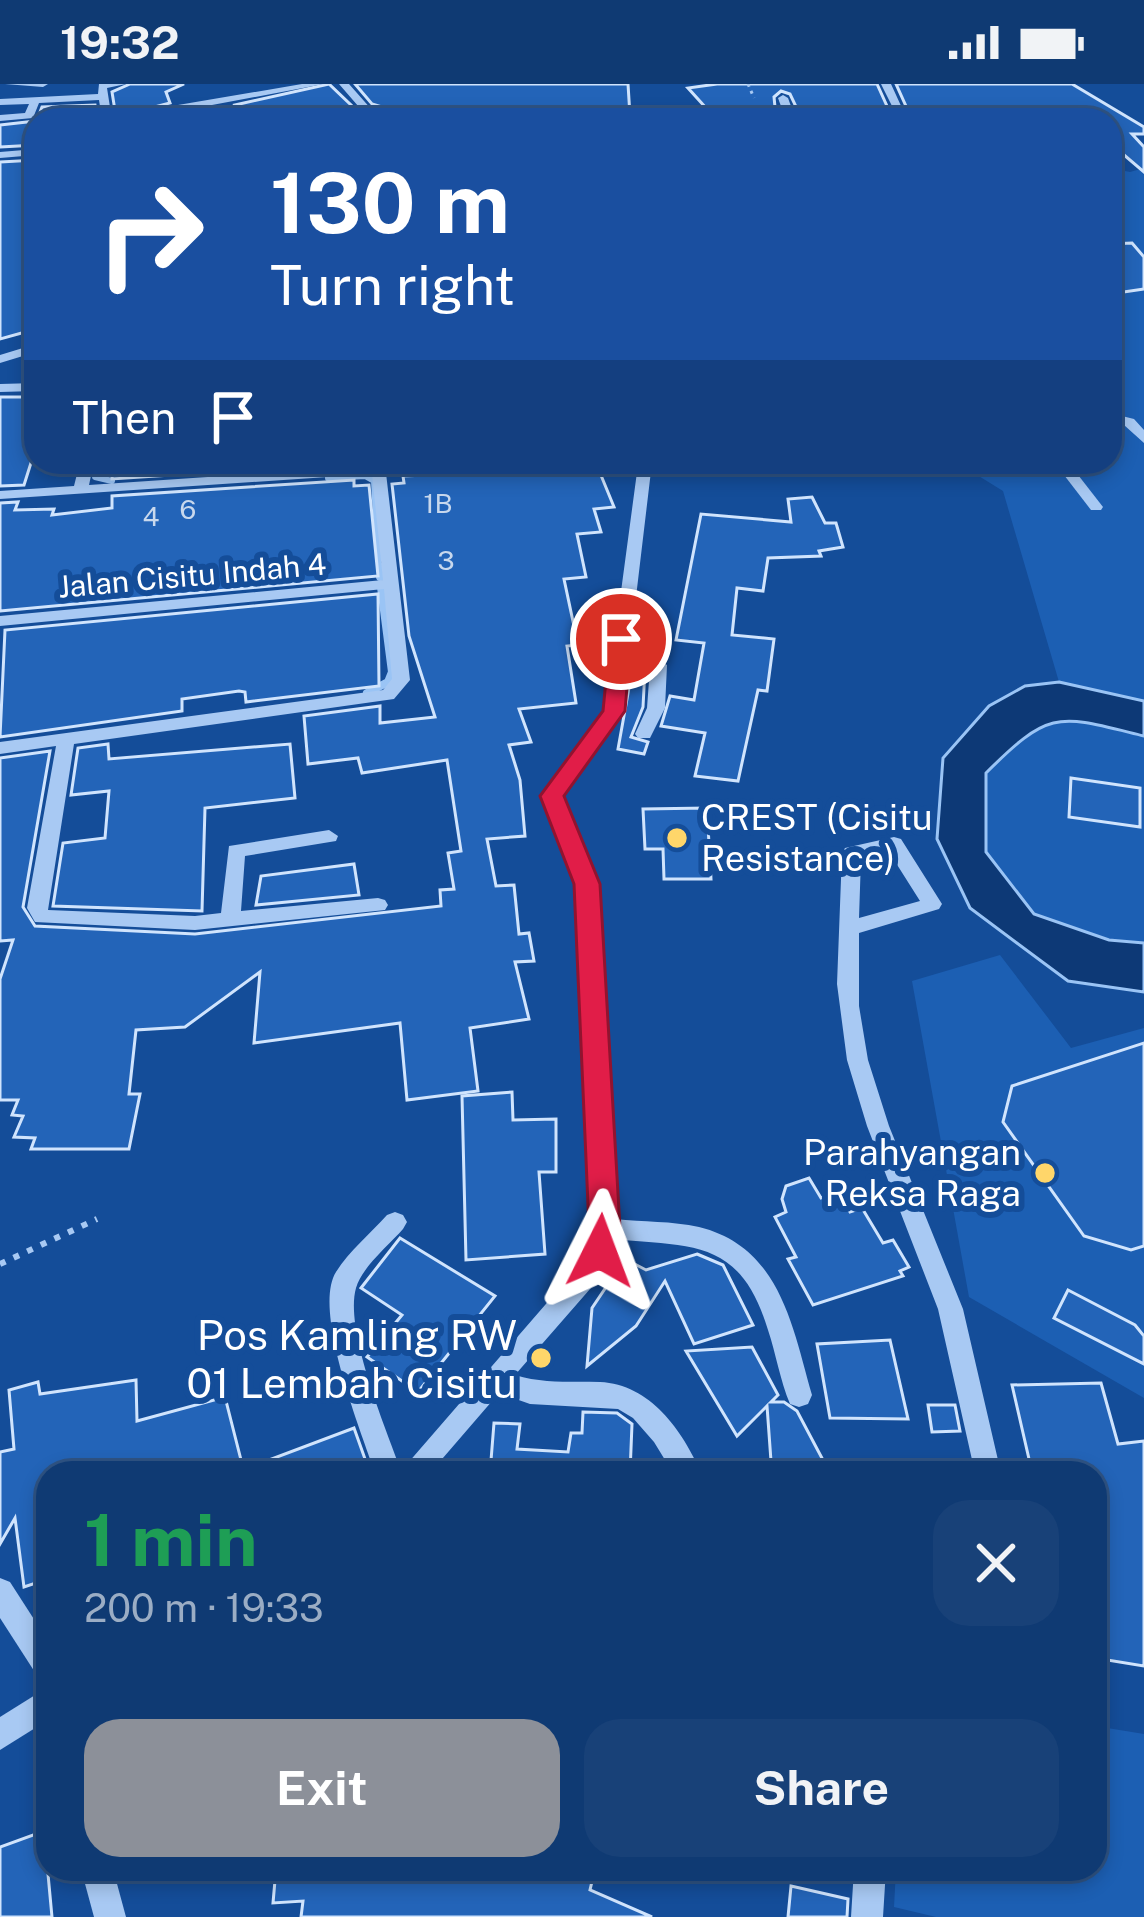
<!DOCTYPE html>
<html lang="en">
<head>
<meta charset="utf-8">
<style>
  body { margin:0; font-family:"Public Sans",sans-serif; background:#184178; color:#f1f3f6; height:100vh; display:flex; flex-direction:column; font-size:45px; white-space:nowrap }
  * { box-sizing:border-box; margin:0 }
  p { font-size:39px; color:#9badc4 }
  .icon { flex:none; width:66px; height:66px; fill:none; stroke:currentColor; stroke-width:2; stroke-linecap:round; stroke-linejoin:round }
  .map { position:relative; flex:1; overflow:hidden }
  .sheet { position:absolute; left:36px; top:1377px; width:1071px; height:420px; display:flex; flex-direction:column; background:#0f3a73; border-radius:36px; box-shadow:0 6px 18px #0003,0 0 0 3px #2f5485 }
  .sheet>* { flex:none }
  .hud { position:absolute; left:24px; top:24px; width:1098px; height:366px; border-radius:36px; box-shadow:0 6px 18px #0003,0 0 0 3px #2f5485; background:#1a4fa0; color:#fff; overflow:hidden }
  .pin { position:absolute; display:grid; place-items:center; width:102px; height:102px; color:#fff; margin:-51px; border:6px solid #fff; border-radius:50%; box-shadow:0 3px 12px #0007 }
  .me { position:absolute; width:132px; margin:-66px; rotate:3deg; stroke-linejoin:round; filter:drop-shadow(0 0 9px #0008) }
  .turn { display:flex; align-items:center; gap:42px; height:252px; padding:0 48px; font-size:54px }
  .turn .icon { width:156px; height:156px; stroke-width:2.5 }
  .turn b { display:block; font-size:84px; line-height:102px }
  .then { display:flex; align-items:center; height:114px; padding:0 48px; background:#0003; gap:24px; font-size:45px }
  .round { display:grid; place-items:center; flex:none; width:126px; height:126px; border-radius:36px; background:#184178 }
  .overview { display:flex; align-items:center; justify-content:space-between; height:204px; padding:0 48px }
  h1 { font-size:72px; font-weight:700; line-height:90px; color:#1e9e55 }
  .action { display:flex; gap:24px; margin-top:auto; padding:24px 48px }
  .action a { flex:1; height:138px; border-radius:36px; background:#8c9099; color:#fff; font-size:48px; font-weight:700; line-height:138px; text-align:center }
  .action a+a { background:#184178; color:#f1f3f6 }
  .status { display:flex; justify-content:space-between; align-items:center; height:84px; padding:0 60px; background:#0f3a73; direction:ltr }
  .status svg { height:33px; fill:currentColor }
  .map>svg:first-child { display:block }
  .green { fill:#1c5fb3 }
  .water { fill:#0d3976; stroke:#9ac4f5; stroke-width:3 }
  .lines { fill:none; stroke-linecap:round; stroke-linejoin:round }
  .stream-far1 { stroke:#9ac4f5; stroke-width:6 }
  .stream { stroke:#9ac4f5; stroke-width:8 }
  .building { fill:#2364b8; stroke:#d0e4fd; stroke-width:3 }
  .path-far1 { stroke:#a8c9f3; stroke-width:3; stroke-dasharray:3 4.5; stroke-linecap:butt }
  .path { stroke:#a8c9f3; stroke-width:6; stroke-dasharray:6 9; stroke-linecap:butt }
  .minor { fill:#a8c9f3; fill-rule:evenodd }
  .route { fill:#e11d48; stroke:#92132f; stroke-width:3 }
  .poi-dot { fill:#ffd66a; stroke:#144d99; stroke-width:4.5 }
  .labels { text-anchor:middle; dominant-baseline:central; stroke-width:12; stroke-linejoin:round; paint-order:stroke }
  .far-number-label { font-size:27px; fill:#c8d8ed }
  .far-street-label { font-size:30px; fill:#fff; stroke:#144d99 }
  .poi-label { font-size:36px; fill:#fff; stroke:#144d99; text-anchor:start }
  .near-poi-label { font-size:42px; fill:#fff; stroke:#144d99; text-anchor:end }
</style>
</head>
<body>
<div class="status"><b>19:32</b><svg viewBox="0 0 49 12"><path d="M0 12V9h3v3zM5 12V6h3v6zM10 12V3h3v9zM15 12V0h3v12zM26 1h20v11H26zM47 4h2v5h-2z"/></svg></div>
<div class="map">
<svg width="1144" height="1833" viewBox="0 0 1144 1833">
  <rect width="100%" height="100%" fill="#144d99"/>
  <g class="green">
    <polygon points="1110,84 1130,88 1144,84 1144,617 1059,598 1003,407 956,378 1110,378"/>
    <polygon points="1068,633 1144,652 1144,859 1109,856 1034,830 986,768 986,689 1030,647"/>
    <polygon points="1000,871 1071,964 1144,944 1144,1314 969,1213 912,897"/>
    <polygon points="1095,1642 1144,1650 1144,1833 936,1833 894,1823 896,1785 1095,1785"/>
  </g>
  <path class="water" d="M 1059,598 L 1144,617 L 1144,652 C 1058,631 1051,624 986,689 L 986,768 L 1034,830 L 1109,856 L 1144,859 L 1144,908 L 1068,897 L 970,824 L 937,755 L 943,674 L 989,622 L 1025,602 Z"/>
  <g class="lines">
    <g class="stream-far1">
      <polyline points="95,378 95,393 112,397"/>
      <polyline points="328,394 365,392 374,397 379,485"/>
    </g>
    <g class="stream">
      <polyline points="379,482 380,493"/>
      <polyline points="367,609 388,598 392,588 381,503"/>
    </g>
  </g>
  <g class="building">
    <polygon points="130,0 184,0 166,8 170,19 116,33 112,8"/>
    <polygon points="329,0 352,22 247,36 235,21"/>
    <polygon points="355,0 628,0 630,32 425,36 372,20"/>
    <polygon points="717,0 877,0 891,31 798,27 790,10 781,7 774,13 776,33 716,35 688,4"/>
    <polygon points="896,0 1072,0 1144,43 1144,50 1132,50 1144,63 1144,88 1110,59 1110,36 953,36 965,30 910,31"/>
    <polygon points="95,21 97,36 37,36 42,23"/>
    <polygon points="36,37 36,61 0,63 0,41"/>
    <polygon points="36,76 36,245 0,255 0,78"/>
    <polygon points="1132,159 1144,173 1144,205 1110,210 1110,160"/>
    <polygon points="0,313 36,313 36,363 24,401 0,402"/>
    <polygon points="112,378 353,378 353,379 112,395"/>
    <polygon points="598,384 614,423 594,425 601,448 577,450 586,493 564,495 578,561 567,562 576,619 519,625 531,658 509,661 520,696 525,752 487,755 496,802 514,801 519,850 529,849 534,877 515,878 529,935 470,944 478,1007 407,1016 400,939 254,959 260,888 185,943 136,946 129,1010 140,1010 129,1065 31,1065 35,1054 14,1053 23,1032 12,1031 18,1016 0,1016 0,895 13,856 0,857 0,674 50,667 23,823 35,842 195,850 441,822 440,806 454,805 448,769 461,767 447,676 362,689 358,674 308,680 304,632 380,622 380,639 435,633 409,552 392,400 404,399 403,392"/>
    <polygon points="354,396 354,402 369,401 378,492 0,527 0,419 18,418 15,426 54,425 52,431 112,424 112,412"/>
    <polygon points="812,413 825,439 836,439 843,463 819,467 821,472 768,474 763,507 737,504 732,551 774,555 767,607 758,606 738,697 695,692 705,649 661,642 670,612 694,616 704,559 676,556 701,430 791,438 788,415"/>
    <polygon points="378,510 379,602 246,618 245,608 239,607 182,615 182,627 0,653 5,546"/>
    <polygon points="634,576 645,585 643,623 631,653 648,658 644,670 618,665"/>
    <polygon points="108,660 109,675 290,660 295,714 205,724 202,827 53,822 63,759 105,754 109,707 71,711 78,664"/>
    <polygon points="1071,694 1140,704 1140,743 1069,733"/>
    <polygon points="707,724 711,795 664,795 663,765 645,765 643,725"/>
    <polygon points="354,780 359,811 256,821 261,792"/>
    <polygon points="1144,959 1144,1162 1131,1166 1084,1152 1003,1038 1012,1002"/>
    <polygon points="512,1008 513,1036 556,1035 556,1088 539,1088 545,1170 466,1176 462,1012"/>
    <polygon points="809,1094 821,1114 838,1108 850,1128 862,1124 883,1159 893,1156 909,1183 900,1187 903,1192 813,1221 788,1175 796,1173 775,1133 786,1128 782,1115 786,1102"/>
    <polygon points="400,1154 495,1212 418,1308 367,1273 402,1231 361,1204"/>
    <polygon points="697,1170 723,1181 753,1241 694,1260 665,1197 636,1242 587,1282 592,1224 625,1175 646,1186"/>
    <polygon points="1068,1206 1135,1241 1144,1252 1144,1280 1054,1234"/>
    <polygon points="890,1256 908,1335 830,1334 817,1260"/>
    <polygon points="752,1263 778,1311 771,1318 784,1318 797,1327 824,1378 771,1377 767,1322 737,1352 686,1267"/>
    <polygon points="136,1296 137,1337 225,1313 241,1376 203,1389 48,1389 48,1495 24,1503 15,1434 0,1460 0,1368 14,1365 9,1306 38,1298 40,1310"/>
    <polygon points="1101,1299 1118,1360 1144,1357 1144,1582 1095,1574 1095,1387 1032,1388 1012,1301"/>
    <polygon points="928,1321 955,1321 960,1347 932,1348"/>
    <polygon points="583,1328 617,1329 632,1340 630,1389 490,1389 494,1339 520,1340 517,1365 568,1368 571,1349 582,1349"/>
    <polygon points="354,1344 370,1389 241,1389 240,1387"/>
    <polygon points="44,1747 52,1833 0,1833 0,1763"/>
    <polygon points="276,1785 595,1785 590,1806 652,1833 301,1833 303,1817 273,1819"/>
    <polygon points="791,1802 848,1815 847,1833 788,1833"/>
  </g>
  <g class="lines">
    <g class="path-far1">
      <polyline points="748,0 754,14"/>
      <polyline points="1110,85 1123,87"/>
    </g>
    <polyline class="path" points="0,1180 97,1135"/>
    <g class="minor">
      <polygon points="5,0 48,0 43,3"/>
      <polygon points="99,0 126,0 107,4 112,36 102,36 99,16 39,19 33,34 0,37 0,31 25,29 29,20 0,21 0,15 98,10"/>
      <polygon points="302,0 324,0 180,27 154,36 139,36 178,21"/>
      <polygon points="339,0 349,0 372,26 421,36 365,30"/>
      <polygon points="881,0 891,0 907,35 892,36 897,32"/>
      <polygon points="783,11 788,14 796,36 786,36 778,14"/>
      <polygon points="36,65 36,71 0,74 0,68"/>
      <polygon points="36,260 36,268 0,279 0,271"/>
      <polygon points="36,299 36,307 0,308 0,300"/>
      <polygon points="1110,329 1134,335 1144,346 1144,359 1124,341 1110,337"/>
      <polygon points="80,378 94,378 89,401 429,378 500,378 493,382 386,389 410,596 394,615 74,660 48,826 195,832 221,829 229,762 329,746 338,752 336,757 245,772 241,827 378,814 385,816 388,821 385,826 195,846 35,838 27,824 56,662 0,670 0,658 383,606 392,595 384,505 0,542 0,532 383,496 372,390 0,415 0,407 74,402"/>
      <path d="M 624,378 L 640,378 L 651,387 L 631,555 L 667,581 L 665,624 L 650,654 L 638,654 L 635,650 L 647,624 L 650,583 L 630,568 L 623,627 L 561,712 L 597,800 L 615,1135 C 643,1138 672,1137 699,1143 C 780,1163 792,1241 812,1311 L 808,1320 L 799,1323 L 790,1320 C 780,1296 776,1270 768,1246 C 740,1154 693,1163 612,1155 L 597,1197 L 515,1291 C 544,1300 571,1297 600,1298 C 650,1300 683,1347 701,1389 L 673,1389 L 654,1358 L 633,1334 L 618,1325 L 530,1320 L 499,1309 L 430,1389 L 375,1389 C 361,1347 312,1226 336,1188 C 349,1167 371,1149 387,1131 L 395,1128 L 403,1131 L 407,1138 L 403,1145 C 389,1161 362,1183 356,1204 C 344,1246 386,1344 401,1387 L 578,1183 L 592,1144 L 577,800 L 543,712 L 605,627 L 637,388 Z"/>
      <polygon points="1054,378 1068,378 1103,423 1101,426 1091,426"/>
      <path d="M 894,753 L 901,755 L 942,820 L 939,825 L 859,849 L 859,922 L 868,976 L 889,1042 L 963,1225 L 1001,1389 L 975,1389 L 938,1225 L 867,1042 L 847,976 L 837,900 L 842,769 L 845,764 ZM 889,768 L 920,817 L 859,834 L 861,774 Z"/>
      <polygon points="0,1494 10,1498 48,1557 48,1598 38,1593 0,1534"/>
      <polygon points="48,1603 48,1636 0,1666 0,1633"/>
      <polygon points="81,1785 113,1785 126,1833 94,1833"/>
      <polygon points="854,1785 886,1785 883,1833 851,1833"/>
    </g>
  </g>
  <polygon class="route" points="621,549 631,555 625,627 564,712 600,800 620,1144 611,1177 589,1177 584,1167 589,1144 574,800 540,712 603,627 610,555"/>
  <g class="poi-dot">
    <circle cx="677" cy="754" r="12"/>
    <circle cx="1045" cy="1089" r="12"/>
    <circle cx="541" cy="1274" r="12"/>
  </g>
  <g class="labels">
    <g class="far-number-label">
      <text x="438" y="419">1B</text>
      <text x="188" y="425">6</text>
      <text x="151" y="432">4</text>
      <text x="446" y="476">3</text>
    </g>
    <g class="far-street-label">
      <text transform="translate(192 491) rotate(-5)">Jalan Cisitu Indah 4</text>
    </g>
    <g class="poi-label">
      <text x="701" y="733">CREST (Cisitu<tspan x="701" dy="41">Resistance)</tspan></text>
      <text x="1021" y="1068" text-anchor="end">Parahyangan<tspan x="1021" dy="41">Reksa Raga</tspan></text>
    </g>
    <g class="near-poi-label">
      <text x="517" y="1250">Pos Kamling RW<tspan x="517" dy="48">01 Lembah Cisitu</tspan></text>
    </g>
  </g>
</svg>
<div class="pin" style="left:621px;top:555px;background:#d93025"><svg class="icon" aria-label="arrive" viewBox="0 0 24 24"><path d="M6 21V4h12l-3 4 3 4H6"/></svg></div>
<svg class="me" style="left:600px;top:1167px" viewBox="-20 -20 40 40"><path d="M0-17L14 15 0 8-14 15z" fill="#e11d48" stroke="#fff" stroke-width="4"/></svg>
<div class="hud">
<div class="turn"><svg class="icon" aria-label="right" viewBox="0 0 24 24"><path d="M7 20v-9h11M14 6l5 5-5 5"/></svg><div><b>130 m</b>Turn right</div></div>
<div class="then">Then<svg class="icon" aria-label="arrive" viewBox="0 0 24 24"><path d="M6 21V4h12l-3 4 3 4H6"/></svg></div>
</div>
<section class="sheet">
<div class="overview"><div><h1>1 min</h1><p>200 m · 19:33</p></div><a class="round"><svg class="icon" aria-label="close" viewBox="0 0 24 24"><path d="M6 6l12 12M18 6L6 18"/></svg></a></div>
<div class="action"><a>Exit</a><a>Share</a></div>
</section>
</div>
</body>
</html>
